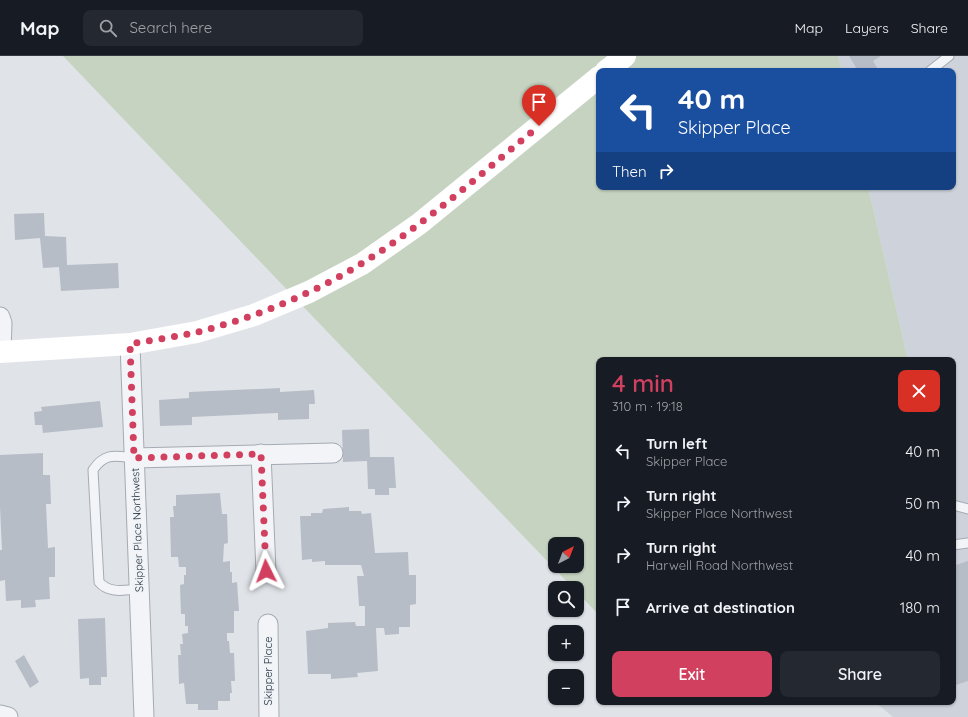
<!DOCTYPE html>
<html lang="en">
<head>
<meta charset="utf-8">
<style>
  body { margin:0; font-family:Quicksand,sans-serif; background:#242831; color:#f1f3f6; height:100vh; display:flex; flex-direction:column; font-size:15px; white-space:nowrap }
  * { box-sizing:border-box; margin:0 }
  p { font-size:13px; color:#9ea1a6 }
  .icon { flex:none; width:22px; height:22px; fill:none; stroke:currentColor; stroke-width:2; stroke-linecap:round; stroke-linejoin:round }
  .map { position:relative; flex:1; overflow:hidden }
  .side { position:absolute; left:596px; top:301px; width:360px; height:348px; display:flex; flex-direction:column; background:#171b24; border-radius:8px; box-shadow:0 1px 3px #0004 }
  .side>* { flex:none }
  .top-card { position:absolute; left:596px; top:12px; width:360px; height:122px; border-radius:8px; box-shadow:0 1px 3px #0004; background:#1a4fa0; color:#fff; overflow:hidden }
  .needle { width:26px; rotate:42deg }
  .buttons { position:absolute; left:548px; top:481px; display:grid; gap:8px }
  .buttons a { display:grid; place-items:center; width:36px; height:36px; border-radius:8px; background:#171b24; box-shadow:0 1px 3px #0004; font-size:20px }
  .pin { position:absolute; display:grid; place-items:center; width:34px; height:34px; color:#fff; margin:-41px -17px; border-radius:50% 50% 50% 0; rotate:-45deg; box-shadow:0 0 4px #0007 }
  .pin .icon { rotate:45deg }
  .me { position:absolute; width:44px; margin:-22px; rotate:357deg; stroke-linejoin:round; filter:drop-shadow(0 0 3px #0008) }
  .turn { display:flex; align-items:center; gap:14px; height:84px; padding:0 16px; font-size:18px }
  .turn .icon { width:52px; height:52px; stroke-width:2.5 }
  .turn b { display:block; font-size:28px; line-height:34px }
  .then { display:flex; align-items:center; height:38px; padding:0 16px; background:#0003; gap:8px; font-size:15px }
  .round { display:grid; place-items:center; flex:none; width:42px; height:42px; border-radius:8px; background:#242831 }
  .overview { display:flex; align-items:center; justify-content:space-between; height:68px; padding:0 16px }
  h1 { font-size:24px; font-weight:600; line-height:30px; color:#d24060 }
  .cta { display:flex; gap:8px; margin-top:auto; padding:8px 16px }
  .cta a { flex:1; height:46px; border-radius:8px; background:#d24060; color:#fff; font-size:16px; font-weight:600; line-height:46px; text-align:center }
  .cta a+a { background:#242831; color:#f1f3f6 }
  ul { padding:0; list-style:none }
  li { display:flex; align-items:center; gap:12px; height:52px; padding:0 16px }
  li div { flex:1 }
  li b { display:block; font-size:15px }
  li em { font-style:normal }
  header { display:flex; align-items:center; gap:24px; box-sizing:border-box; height:56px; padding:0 20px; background:#171b24; border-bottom:1px solid #363941 }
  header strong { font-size:19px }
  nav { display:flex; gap:22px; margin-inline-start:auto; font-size:14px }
  .search { width:280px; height:36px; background:#242831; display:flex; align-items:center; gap:10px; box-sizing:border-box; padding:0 14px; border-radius:8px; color:#9ea1a6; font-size:15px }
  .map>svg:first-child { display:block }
  .built { fill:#ced3db }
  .green { fill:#c6d3c0; fill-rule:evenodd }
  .building { fill:#b7bdc6 }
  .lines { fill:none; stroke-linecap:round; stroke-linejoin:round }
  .lane-casing { stroke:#a5abb3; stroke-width:11 }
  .street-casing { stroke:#a5abb3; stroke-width:21 }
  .lane { stroke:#f2f4f7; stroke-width:9 }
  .street { stroke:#f2f4f7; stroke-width:19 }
  .secondary { stroke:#fff; stroke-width:22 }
  .route { stroke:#d24060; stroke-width:7; stroke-dasharray:0 12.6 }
  .labels { text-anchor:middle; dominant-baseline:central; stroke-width:3; stroke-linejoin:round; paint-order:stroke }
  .street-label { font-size:11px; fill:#283341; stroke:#eff3f7 }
</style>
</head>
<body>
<header>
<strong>Map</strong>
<div class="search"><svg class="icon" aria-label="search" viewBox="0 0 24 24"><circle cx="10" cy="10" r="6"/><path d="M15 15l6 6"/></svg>Search here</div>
<nav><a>Map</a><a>Layers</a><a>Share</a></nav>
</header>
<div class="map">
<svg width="968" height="661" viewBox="0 0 968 661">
  <rect width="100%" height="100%" fill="#e0e4e9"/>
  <polygon class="built" points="838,0 968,0 968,661 893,661 875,646 953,646 953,304 908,304 868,131 953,131 953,15 842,15"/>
  <path class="green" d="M 63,0 L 838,0 L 842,15 L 599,15 L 599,131 L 868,131 L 908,304 L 599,304 L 599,559 L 577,536 L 577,532 L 573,532 ZM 555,488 L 577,488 L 577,510 L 555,510 Z"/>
  <g class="building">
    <polygon points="849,0 881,0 873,5 879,15 858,15"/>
    <polygon points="44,157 45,180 66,181 67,209 118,207 119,232 61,235 59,211 43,212 40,182 15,184 14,158"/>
    <polygon points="280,332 280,336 314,334 315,348 309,348 309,363 278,364 278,357 192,361 192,369 160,370 159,344 189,342 189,336"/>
    <polygon points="100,345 103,371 43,377 42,369 35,369 34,356 42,355 41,351"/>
    <polygon points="369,373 370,401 394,401 396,432 389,432 389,439 375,439 375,433 368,433 367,405 343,406 342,374"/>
    <polygon points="43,397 43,419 50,419 51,448 46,448 48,492 55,491 55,521 49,521 50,543 35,544 36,551 21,552 21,544 6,545 5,524 0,525 0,494 2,494 0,451 0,399"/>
    <polygon points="220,437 222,458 227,458 228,487 224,488 223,506 230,505 230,516 232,516 232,527 237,526 239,555 234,555 234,577 227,577 227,585 229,585 230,597 234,597 235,625 231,625 232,637 230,637 230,645 218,645 218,654 198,654 198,648 186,648 184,627 179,628 178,599 181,599 180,588 183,588 182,578 188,577 188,570 185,570 185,558 181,558 180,529 184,528 184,519 186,519 186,511 179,511 178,501 171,501 170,461 174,461 173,450 176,450 176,439"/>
    <polygon points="349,451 349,455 361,455 362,458 371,457 375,497 408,496 409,519 416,519 416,548 410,549 410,571 399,571 399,578 385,579 384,572 376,572 378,615 357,617 358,621 331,623 331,618 308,618 306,575 328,572 328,567 355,566 356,570 365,570 365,550 359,550 357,520 364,520 361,509 325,509 325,505 312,506 312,503 302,504 300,460 311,460 311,457 322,457 323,453"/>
    <polygon points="968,505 968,625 953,630 953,510"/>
    <polygon points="105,562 107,621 101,621 101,629 89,629 89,622 80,623 78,563"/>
    <polygon points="24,599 39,626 30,632 15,605"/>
  </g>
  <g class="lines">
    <g class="lane-casing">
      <g id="lane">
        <polyline points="930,15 949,0"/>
        <path d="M 134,402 C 116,400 105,396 93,414 L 99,526 C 109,538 125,534 139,533"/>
        <polyline points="953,449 968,453"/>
        <polyline points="953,489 968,487"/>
      </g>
    </g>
    <g class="street-casing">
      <g id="street">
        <polyline points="0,261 2,267 1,296"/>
        <polyline points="130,288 144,661"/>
        <polyline points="261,398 266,515"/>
        <polyline points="134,402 333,397"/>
        <polyline points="268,568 269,661"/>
        <polyline points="0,659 8,661"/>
      </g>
    </g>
    <use href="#lane" class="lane"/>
    <use href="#street" class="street"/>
    <g class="secondary">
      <polyline points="606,15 625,0"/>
      <polyline points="0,296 130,288 197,276 254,259 309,236 362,208 419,168 599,21"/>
    </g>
  </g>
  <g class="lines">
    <path class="route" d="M 266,515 L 261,398 L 134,402 L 130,288 C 152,284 176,281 198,276 C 236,266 274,253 309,236 C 395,196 466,130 539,70"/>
  </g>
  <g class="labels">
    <g class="street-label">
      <text transform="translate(137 474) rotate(-92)">Skipper Place Northwest</text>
      <text transform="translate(268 615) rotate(-90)">Skipper Place</text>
    </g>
  </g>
</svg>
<div class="buttons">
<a><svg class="needle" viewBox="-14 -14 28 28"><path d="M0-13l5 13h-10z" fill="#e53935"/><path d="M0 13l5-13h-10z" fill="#9ea1a6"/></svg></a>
<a><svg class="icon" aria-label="search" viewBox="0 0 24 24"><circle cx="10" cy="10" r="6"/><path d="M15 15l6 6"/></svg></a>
<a>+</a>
<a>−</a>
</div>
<div class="pin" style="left:539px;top:70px;background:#d93025"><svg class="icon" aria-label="arrive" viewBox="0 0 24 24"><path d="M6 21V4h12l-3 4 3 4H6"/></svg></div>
<svg class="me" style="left:266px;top:515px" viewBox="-20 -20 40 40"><path d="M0-17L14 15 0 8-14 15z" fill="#d24060" stroke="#fff" stroke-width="4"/></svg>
<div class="top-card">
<div class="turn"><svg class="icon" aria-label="left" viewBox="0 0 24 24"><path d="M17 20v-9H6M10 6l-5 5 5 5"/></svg><div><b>40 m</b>Skipper Place</div></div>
<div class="then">Then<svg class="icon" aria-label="right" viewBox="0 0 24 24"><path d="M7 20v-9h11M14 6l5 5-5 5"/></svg></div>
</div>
<section class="side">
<div class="overview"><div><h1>4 min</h1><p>310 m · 19:18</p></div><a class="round" style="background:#d93025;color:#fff"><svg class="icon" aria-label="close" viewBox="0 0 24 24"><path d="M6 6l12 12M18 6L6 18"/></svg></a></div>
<ul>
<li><svg class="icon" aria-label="left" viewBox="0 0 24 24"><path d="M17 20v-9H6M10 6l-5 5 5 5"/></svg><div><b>Turn left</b><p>Skipper Place</p></div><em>40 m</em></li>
<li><svg class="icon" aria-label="right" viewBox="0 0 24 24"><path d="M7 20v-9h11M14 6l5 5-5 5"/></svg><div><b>Turn right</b><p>Skipper Place Northwest</p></div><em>50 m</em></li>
<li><svg class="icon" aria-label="right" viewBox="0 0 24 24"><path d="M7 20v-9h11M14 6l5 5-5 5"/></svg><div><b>Turn right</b><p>Harwell Road Northwest</p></div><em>40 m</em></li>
<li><svg class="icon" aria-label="arrive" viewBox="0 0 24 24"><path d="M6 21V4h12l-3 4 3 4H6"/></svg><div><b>Arrive at destination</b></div><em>180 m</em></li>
</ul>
<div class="cta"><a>Exit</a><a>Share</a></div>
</section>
</div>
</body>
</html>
